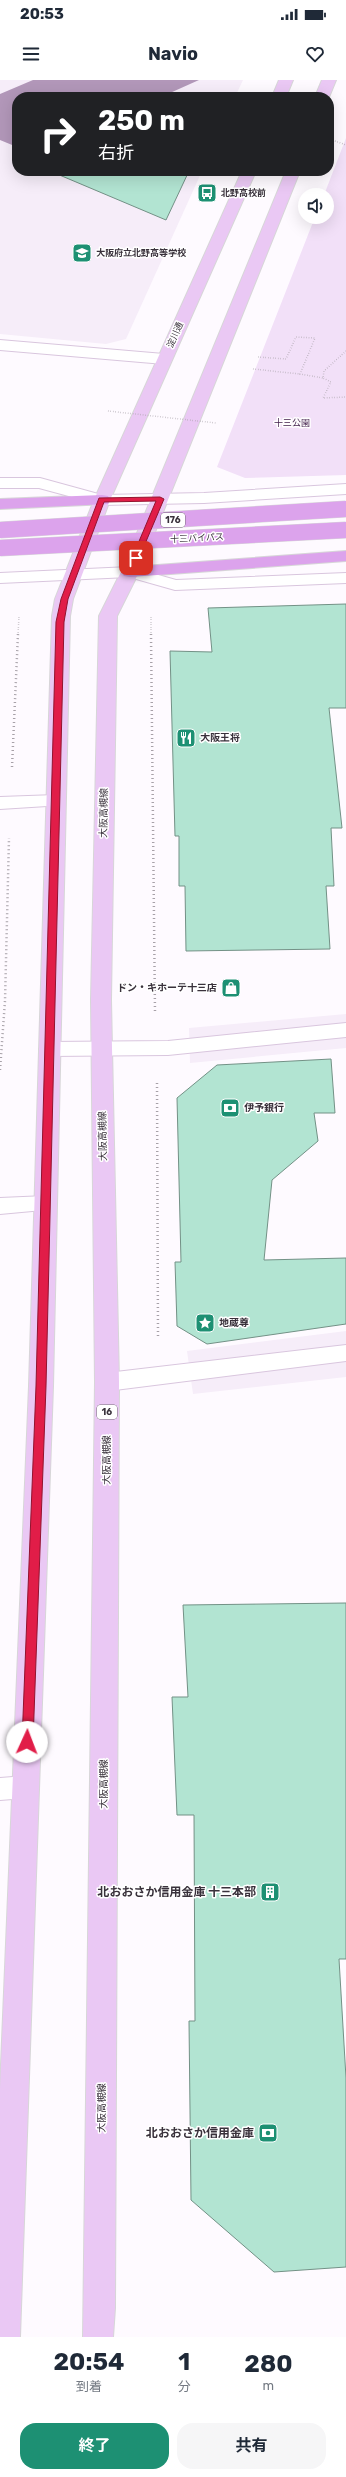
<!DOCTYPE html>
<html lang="ja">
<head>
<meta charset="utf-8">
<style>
  body { margin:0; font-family:Rubik,"Noto Sans JP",sans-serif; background:#f6f6f7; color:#1f2937; height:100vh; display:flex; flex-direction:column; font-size:15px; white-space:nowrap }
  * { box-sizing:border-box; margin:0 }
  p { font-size:13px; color:#747a83 }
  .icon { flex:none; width:22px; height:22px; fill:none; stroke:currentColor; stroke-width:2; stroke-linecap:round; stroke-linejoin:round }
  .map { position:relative; height:2257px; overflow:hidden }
  .drawer { display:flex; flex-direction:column; background:#fff; flex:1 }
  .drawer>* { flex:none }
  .top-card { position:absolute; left:12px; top:12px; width:322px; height:84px; border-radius:16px; box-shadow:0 4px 16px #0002; background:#202124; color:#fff; overflow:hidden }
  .fabs { position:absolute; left:298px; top:108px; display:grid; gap:8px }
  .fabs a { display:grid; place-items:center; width:36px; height:36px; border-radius:50%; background:#fff; box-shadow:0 4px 16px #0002; font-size:20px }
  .pin { position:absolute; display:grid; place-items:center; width:34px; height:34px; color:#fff; margin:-17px; border-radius:8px; box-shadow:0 2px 6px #0006 }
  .me { position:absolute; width:44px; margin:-22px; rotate:2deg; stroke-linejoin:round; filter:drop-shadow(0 0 3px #0008) }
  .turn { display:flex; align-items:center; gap:14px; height:84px; padding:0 20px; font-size:18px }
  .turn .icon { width:52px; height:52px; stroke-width:2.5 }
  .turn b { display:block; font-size:28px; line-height:34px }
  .eta { display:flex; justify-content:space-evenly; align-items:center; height:68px; text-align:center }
  .eta b { font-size:24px; font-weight:700; line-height:28px }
  .cta { display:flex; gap:8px; margin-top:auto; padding:8px 20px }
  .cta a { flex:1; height:46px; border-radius:16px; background:#1d9073; color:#fff; font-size:16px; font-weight:700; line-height:46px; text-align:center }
  .cta a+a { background:#f6f6f7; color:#1f2937 }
  .status { display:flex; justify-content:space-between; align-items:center; height:28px; padding:0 20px; background:#fff; direction:ltr }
  .status svg { height:11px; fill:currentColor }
  header { display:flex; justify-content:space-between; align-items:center; height:52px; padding:0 20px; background:#fff; font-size:18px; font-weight:700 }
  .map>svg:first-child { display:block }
  .built { fill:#f6edf9 }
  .green { fill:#f2e0f8 }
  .water { fill:#b297b9 }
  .building { fill:#b2e4d2; stroke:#739186 }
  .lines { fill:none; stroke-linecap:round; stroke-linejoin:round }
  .minor-casing { stroke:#d9c6de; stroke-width:2 }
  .major-casing { stroke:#d7d6d8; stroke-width:2 }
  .highway-casing { stroke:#d7d6d8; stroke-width:2 }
  .path-far1 { stroke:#a7a1a8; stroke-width:1.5; stroke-dasharray:0.5 2; stroke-linecap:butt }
  .path { stroke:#a7a1a8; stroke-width:2.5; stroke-dasharray:1 3; stroke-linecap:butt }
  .minor { fill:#fff; fill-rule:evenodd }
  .major { fill:#eac8f4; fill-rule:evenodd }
  .highway { fill:#dca3ec; fill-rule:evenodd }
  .highway-bridge-casing { stroke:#d7d6d8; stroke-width:17; stroke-linecap:butt }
  .path-bridge { stroke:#a7a1a8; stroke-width:1.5; stroke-dasharray:0.5 2; stroke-linecap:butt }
  .highway-bridge { stroke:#dca3ec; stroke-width:16 }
  .route { fill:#e11d48; stroke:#92132f }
  .labels { text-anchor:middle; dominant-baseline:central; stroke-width:3; stroke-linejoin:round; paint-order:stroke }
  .far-poi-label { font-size:9px; font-weight:bold; fill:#39313b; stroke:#fff; text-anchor:start }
  .far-street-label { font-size:9px; fill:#39313b; stroke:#fff }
  .far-park-label { font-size:9px; fill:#3e1b48; stroke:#fff }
  .shield { fill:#fff; stroke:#746f76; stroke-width:1 }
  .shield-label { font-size:9px; font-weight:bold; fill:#39313b }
  .poi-label { font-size:10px; font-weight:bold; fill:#39313b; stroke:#fff; text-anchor:start }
  .street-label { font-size:10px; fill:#39313b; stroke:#fff }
  .near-poi-label { font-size:12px; font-weight:bold; fill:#39313b; stroke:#fff; text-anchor:end }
</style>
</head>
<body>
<div class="status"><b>20:53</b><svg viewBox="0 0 49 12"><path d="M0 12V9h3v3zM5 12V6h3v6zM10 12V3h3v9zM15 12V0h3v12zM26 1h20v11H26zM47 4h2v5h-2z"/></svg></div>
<header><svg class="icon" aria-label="menu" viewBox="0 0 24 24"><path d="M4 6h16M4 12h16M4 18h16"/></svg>Navio<svg class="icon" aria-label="heart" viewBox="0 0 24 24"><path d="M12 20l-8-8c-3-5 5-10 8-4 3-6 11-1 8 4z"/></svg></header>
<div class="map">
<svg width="346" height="2257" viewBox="0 0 346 2257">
  <rect width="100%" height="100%" fill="#fefaff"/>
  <g class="built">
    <polygon points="0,0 243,0 235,17 17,17 17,91 202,91 126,259 106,264 0,254"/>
    <polygon points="346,934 346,968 190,983 189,948"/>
    <polygon points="346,1251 346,1297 193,1314 187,1271"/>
  </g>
  <polygon class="green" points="346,58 346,395 245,398 217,387 315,137 327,137 327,115 324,115"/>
  <polygon class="water" points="33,0 199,0 161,17 17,17 17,67 0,60 0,14"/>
  <g class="building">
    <polygon points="50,91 189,91 166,140"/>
    <polygon points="346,524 346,628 329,628 342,748 331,748 334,806 326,806 330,869 186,871 185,806 179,806 179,756 175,756 170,571 212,572 208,528"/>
    <polygon points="331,979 335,1033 314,1033 318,1061 272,1100 264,1180 346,1178 346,1244 207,1264 177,1246 175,1182 181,1182 177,1018 217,985"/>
    <polygon points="346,1523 346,1879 339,1879 346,1998 346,2187 274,2192 191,2120 189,1941 195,1941 194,1735 177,1735 172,1617 188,1617 183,1525"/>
  </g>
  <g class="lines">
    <g class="minor-casing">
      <g id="minor">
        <polygon points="0,260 164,274 172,279 164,284 0,270"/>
        <polygon points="0,398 40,398 102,415 204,413 346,404 346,414 204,423 102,425 39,408 0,408"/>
        <polygon points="130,487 176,500 346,493 346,503 175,510 129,497 0,503 0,493"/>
        <polygon points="56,715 63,717 65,721 63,725 0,729 0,717"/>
        <polygon points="346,943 346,957 168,975 49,976 42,974 39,969 42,964 49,962 168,961"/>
        <polygon points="46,1116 54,1119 57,1124 54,1129 0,1134 0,1118"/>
        <polygon points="346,1265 346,1281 107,1311 99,1308 95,1302 99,1296 107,1293"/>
        <polygon points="26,1696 35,1699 39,1707 35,1715 26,1718 0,1720 0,1698"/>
      </g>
    </g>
    <g class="major-casing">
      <g id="major">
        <polygon points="279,0 293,0 286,17 272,17"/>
        <polygon points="322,0 336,0 329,17 315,17"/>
        <polygon points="242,91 256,91 110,420 73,519 70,536 53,1306 20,2257 0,2257 0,2009 29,1306 52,536 55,519 94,420"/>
        <polygon points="286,91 300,91 139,492 117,536 111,920 119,1302 115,2228 113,2257 83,2257 95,1302 91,920 99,536 121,492"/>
      </g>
    </g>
    <g class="highway-casing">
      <g id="highway">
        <polygon points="102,415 108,416 110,420 108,424 0,429 0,419"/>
        <polygon points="346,471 346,481 130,497 124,496 121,492 124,488 130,487"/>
      </g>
    </g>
    <g class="path-far1">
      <polyline points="335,61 346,65"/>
      <polyline points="346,271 324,291 323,298 331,302 323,318 346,317"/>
      <polyline points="258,277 286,279 296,257 315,258 300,294 323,298"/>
      <polyline points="253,289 300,294"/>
      <polyline points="151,537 151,555"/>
      <polyline points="18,555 19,536"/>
    </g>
    <g class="path">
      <polyline points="151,554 155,932"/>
      <polyline points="12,687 18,554"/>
      <polyline points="0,990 5,921 9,758"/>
      <polyline points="157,1003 158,1258"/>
    </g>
    <use href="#minor" class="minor"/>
    <use href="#major" class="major"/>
    <use href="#highway" class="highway"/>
    <g class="highway-bridge-casing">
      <g id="highway-bridge">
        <polyline points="0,450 346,429"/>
        <polyline points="0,468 346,450"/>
      </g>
    </g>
    <polyline class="path-bridge" points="108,331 216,343"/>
    <use href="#highway-bridge" class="highway-bridge"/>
  </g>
  <polygon class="route" points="160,417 164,419 139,478 136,480 132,478 156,421 104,422 68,519 64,542 46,1306 33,1662 27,1667 22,1662 36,1306 56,542 61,519 99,418"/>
  <defs>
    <g id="bus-square" transform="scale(1)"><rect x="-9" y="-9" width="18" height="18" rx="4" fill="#1d9073" stroke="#fff"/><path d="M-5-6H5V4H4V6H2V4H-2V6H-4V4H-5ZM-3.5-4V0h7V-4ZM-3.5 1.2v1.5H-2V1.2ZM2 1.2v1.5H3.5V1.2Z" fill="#fff"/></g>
    <g id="school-square" transform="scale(1)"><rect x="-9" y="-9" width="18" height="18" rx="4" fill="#1d9073" stroke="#fff"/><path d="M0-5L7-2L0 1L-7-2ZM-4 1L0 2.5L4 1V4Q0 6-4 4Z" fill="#fff"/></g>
    <g id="restaurant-square" transform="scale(1)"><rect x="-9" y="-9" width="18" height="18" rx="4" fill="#1d9073" stroke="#fff"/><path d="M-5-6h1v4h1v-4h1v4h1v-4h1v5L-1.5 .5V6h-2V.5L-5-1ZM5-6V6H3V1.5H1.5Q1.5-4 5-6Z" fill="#fff"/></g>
    <g id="shop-square" transform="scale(1)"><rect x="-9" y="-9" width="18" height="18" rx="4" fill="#1d9073" stroke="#fff"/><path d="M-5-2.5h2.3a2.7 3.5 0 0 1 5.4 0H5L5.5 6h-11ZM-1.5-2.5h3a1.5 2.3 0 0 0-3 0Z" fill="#fff"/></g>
    <g id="bank-square" transform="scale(1)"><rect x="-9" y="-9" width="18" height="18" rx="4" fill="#1d9073" stroke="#fff"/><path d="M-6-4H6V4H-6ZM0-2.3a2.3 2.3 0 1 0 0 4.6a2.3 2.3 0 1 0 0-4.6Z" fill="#fff"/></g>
    <g id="sight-square" transform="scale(1)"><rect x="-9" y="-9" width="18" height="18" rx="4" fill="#1d9073" stroke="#fff"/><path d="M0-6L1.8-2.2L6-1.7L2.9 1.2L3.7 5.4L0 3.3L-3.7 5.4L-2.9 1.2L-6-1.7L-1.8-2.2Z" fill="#fff"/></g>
    <g id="building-square" transform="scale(1)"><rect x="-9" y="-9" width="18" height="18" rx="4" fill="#1d9073" stroke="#fff"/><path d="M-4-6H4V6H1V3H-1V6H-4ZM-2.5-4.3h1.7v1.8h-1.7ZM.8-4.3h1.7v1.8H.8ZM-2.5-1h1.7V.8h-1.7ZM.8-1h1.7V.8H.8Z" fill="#fff"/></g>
  </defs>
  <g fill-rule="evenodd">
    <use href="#bus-square" x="207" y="113"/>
    <use href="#school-square" x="82" y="173"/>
    <use href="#restaurant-square" x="186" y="658"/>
    <use href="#shop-square" x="231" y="908"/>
    <use href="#bank-square" x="230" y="1028"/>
    <use href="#sight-square" x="205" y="1243"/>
    <use href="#building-square" x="270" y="1812"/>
    <use href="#bank-square" x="268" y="2053"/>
  </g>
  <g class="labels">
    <g class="far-poi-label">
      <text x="221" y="113">北野高校前</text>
      <text x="96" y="173">大阪府立北野高等学校</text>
    </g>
    <g class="far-street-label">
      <text transform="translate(175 255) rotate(-66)">淀川通</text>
      <text transform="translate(197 458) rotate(-3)">十三バイパス</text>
    </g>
    <g class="far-park-label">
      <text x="292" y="343">十三公園</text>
    </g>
    <g class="shield">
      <rect x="161" y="433" width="24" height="14" rx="3"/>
      <rect x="97" y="1325" width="20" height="14" rx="3"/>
    </g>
    <g class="shield-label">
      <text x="173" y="440">176</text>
      <text x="107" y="1332">16</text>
    </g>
    <g class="poi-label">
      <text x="200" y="658">大阪王将</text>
      <text x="217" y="908" text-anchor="end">ドン・キホーテ十三店</text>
      <text x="244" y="1028">伊予銀行</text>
      <text x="219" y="1243">地蔵尊</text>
    </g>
    <g class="street-label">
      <text transform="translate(104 733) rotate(-89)">大阪高槻線</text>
      <text transform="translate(103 1056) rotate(-91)">大阪高槻線</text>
      <text transform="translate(107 1380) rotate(-90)">大阪高槻線</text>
      <text transform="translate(104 1704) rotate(-90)">大阪高槻線</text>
      <text transform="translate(102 2028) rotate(-90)">大阪高槻線</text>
    </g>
    <g class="near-poi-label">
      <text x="256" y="1812">北おおさか信用金庫 十三本部</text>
      <text x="254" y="2053">北おおさか信用金庫</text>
    </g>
  </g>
</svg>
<div class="fabs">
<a><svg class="icon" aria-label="sound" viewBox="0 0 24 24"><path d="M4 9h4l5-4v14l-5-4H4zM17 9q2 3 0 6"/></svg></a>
</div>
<div class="pin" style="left:136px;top:478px;background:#d93025"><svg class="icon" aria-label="arrive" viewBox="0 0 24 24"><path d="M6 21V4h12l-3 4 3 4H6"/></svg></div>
<svg class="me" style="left:27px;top:1662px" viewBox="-20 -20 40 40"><circle r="19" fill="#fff"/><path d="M0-13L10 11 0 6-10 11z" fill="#e11d48"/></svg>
<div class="top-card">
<div class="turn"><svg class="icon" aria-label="right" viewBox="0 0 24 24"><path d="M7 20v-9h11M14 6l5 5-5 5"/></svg><div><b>250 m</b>右折</div></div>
</div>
</div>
<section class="drawer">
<div class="eta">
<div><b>20:54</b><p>到着</p></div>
<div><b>1</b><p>分</p></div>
<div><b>280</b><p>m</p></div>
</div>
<div class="cta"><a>終了</a><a>共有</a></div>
</section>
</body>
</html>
